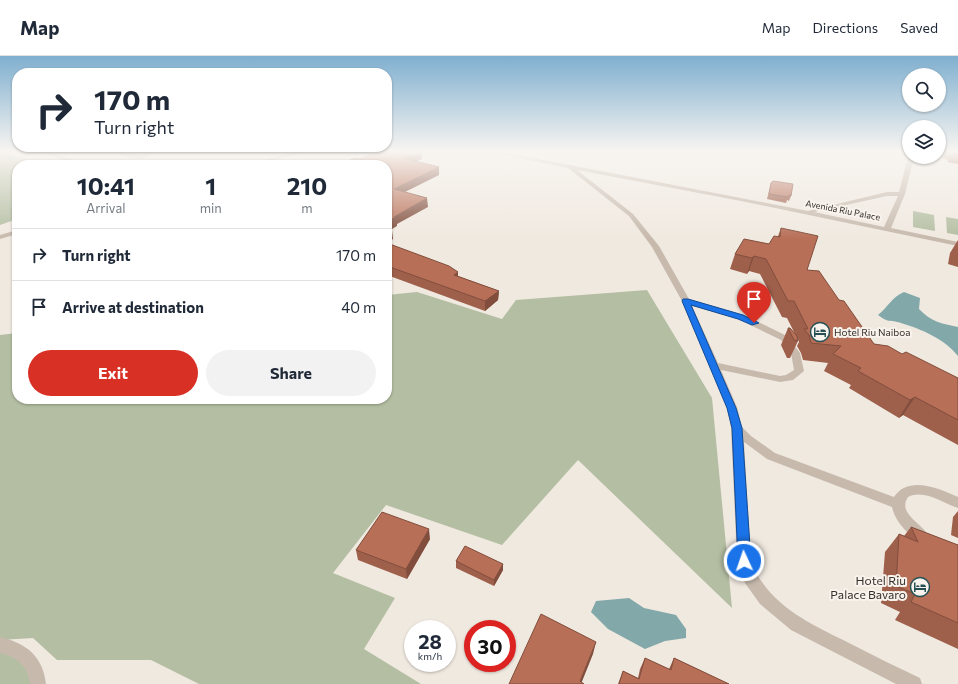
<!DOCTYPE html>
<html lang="en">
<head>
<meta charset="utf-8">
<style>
  body { margin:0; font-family:Commissioner,sans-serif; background:#f2f2f3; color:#1f2937; height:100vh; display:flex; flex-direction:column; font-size:15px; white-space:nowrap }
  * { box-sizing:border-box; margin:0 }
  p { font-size:13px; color:#747a83 }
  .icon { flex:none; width:22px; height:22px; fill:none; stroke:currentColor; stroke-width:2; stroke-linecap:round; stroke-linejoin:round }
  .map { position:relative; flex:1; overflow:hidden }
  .drawer { position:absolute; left:12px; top:104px; width:380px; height:244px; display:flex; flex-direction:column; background:#fff; border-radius:16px; box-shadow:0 1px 3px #0004 }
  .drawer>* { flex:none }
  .hud { position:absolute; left:12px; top:12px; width:380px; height:84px; border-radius:16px; box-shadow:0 1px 3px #0004; background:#fff; color:#1f2937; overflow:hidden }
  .controls { position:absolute; left:902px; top:12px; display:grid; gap:8px }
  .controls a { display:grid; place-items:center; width:44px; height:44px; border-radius:50%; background:#fff; box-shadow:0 1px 3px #0004; font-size:20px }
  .speed { position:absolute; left:404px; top:564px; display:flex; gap:8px; font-size:20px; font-weight:700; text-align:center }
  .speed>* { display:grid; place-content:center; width:52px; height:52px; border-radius:50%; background:#fff; box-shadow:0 1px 3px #0004; line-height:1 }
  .speed small { font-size:10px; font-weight:400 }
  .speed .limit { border:6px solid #d22; background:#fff; color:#111 }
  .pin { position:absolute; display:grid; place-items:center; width:34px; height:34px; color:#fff; margin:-41px -17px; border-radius:50% 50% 50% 0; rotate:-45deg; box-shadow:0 0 4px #0007 }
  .pin .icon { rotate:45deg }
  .me { position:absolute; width:44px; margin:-22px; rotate:357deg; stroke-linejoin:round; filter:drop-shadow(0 0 3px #0008) }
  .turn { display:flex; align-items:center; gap:14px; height:84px; padding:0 16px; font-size:18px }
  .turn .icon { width:52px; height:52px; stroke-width:2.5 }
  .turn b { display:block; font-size:28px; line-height:34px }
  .eta { display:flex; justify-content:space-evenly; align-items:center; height:68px; text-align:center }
  .eta b { font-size:24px; font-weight:700; line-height:28px }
  .primary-button { display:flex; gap:8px; margin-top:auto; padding:8px 16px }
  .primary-button a { flex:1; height:46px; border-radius:24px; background:#d93025; color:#fff; font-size:16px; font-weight:700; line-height:46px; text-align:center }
  .primary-button a+a { background:#f2f2f3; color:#1f2937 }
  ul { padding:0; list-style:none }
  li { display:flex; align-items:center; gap:12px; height:52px; padding:0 16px; border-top:1px solid #e0e1e3 }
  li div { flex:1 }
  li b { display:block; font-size:15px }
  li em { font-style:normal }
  header { display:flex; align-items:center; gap:24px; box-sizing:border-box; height:56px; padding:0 20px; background:#fff; border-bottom:1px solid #e0e1e3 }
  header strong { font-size:19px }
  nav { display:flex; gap:22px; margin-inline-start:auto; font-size:14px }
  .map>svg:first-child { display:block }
  .green { fill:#b4bea2 }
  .water { fill:#82a8aa }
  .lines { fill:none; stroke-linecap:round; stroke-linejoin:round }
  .minor { fill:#c7baad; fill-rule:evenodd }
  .wall { fill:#9e5f4b }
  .shaded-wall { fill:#814e3d }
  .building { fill:#b86f57; stroke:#814e3d }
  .route { fill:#1a73e8; stroke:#114b97 }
  .labels { text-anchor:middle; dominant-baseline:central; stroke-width:4; stroke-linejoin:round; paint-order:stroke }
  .far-street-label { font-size:9px; fill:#372f2b; stroke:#f8f3ec }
  .poi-label { font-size:10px; fill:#372f2b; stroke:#f8f3ec; text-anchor:start }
  .near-poi-label { font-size:12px; fill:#372f2b; stroke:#f8f3ec; text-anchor:end }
</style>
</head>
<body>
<header>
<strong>Map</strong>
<nav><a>Map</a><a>Directions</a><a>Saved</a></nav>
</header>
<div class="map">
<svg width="958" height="628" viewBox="0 0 958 628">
  <rect width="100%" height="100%" fill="#f0e9e0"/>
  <g class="green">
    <polygon points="0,95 43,109 17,109 17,163 0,169"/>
    <path d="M 122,95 L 147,95 L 152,98 C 143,107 129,102 118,99 Z"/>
    <polygon points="913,155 934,159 935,175 913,171"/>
    <polygon points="946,161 958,163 958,179 947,177"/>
    <polygon points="647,234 712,342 732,552 578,404 502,489 386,449 333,517 395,542 364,593 421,628 199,628 151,604 57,604 33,582 0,584 0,279 17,277 17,343 387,343 387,239 417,236 502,263 516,244"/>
    <polygon points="0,589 14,592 38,628 0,628"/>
  </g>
  <g class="water">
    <path d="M 904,236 L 920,242 L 919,253 C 930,265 942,268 958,271 L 958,300 C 945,283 921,273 901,267 C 889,263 890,268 878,259 C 889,250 891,242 904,236 Z"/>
    <polygon points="629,542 644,552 676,559 686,573 686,582 665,585 645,593 608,573 591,556 596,545"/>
  </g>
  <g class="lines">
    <g class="minor">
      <polygon points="32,95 42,95 93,109 83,109"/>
      <polygon points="300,95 311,95 254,109 243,109"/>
      <path d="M 485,95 L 498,95 L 808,155 L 887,136 L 899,136 L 908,101 L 914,101 L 905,138 L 891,172 L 958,186 L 958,190 L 741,145 L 577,114 L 633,158 L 659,190 L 689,243 L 744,259 L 787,280 L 800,297 L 804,315 L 793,324 L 780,326 L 721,314 L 737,351 L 742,371 L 751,380 L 775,397 L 894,441 C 908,419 939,432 958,441 L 958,452 C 942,447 925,433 908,441 C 897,458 922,467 928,479 L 926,483 L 921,485 C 908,480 895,465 892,451 L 767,403 L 744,386 L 751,505 C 768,550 811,568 851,588 C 874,600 897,611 920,622 L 922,628 L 896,628 L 791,574 L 760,548 L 745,527 L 737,505 L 731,372 L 727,351 L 682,245 L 652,191 L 629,160 L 568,112 ZM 887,140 L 898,140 L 884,171 L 814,156 ZM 692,250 L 738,263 L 781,284 L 791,297 L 794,314 L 786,319 L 780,320 L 718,307 Z"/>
      <polygon points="17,174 17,178 0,183 0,179"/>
      <path d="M 0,581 C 26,587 43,600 46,628 L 30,628 C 28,610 17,601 0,597 Z"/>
    </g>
  </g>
  <g class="wall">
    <polygon points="945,95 958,95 958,108 947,106 948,104 943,102"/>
    <polygon points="771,127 791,140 789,145 787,144 786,147 767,143"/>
    <polygon points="781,172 807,214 839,244 874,288 902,298 958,322 958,389 903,359 899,362 849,332 851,329 824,315 828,307 803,304 801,297 797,290 799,286 798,283 798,285 790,302 787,302 781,289 788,272 795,278 787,262 782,261 760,218 749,215 747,218 730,213 735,198 769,188 778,180"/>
    <polygon points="958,184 958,211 948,208 950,197"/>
    <polygon points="387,187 458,220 499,235 498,244 485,255 387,219"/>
    <polygon points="958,455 958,482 951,479 953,461"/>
    <polygon points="911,471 958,489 958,593 895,564 900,556 881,547 885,496 899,478 904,480"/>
    <polygon points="430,483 407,523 358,504 356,494"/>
    <polygon points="456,505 503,508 503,514 494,530 456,512"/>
    <polygon points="645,602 669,613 674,602 729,628 618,628 623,615 638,622 640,613"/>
  </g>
  <g class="shaded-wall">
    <polygon points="422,96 422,103 404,110 403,102"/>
    <polygon points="439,111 439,119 395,141 394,133"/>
    <polygon points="427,142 428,151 397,168 397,170 387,176 387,166 394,161"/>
    <polygon points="392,175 393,183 387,187 387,177"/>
    <polygon points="754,200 749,215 747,218 752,202"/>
    <polygon points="458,216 458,225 454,219"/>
    <polygon points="499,235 498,244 485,255 485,245"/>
    <polygon points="915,341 903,359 899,362 910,344"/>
    <polygon points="429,473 430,483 407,523 406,513"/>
    <polygon points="503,508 503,514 494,530 494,524"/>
    <polygon points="596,586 593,598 581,628 580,625"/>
  </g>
  <g class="building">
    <polygon points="380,95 420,95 422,96 403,102 439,111 394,133 427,142 394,161 396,161 387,166 387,109 339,109 355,102 360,103"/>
    <polygon points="952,95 958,95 958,98 952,97"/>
    <polygon points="773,125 793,128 791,140 789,139 788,141 769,138 771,127"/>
    <polygon points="781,172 818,180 807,214 819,215 839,244 844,245 874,288 888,290 902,298 906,296 958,322 958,364 915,341 910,344 858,315 861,312 833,298 841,290 811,287 809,279 804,273 808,273 794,245 788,245 766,203 754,200 752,202 735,198 744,183 769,188 774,180 780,181"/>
    <polygon points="387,173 392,175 387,177"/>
    <polygon points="387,187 449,210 458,216 454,219 499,235 485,245 387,210"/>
    <polygon points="788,272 790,272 797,280 798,285 794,284"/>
    <polygon points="382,456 429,473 406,513 356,494"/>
    <polygon points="911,471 958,489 958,567 911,546 915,538 896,530 899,478 918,486"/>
    <polygon points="465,490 503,508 494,524 456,505"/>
    <polygon points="541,558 596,586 580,625 584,628 509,628"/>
    <polygon points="645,602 671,614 674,602 729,628 619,628 623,615 639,623"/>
  </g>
  <linearGradient id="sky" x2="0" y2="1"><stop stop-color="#7fafcf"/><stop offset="0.52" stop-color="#f8f5f1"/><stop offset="1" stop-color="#f8f5f1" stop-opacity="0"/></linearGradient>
  <rect width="958" height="183" fill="url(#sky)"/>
  <polygon class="route" points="683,243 688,243 743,259 759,267 752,269 738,263 691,249 736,352 742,372 751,505 749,509 744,511 740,509 738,505 732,372 727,352 682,245"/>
  <defs>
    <g id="hotel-ring" transform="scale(1)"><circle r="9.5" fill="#f8f3ec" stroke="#255054" stroke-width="1.5"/><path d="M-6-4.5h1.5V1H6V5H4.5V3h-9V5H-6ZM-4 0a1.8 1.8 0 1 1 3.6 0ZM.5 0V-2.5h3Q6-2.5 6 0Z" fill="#255054"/></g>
  </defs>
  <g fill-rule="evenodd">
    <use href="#hotel-ring" x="820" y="276"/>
    <use href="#hotel-ring" x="920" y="531"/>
  </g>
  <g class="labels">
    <g class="far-street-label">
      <text transform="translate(843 154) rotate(11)">Avenida Riu Palace</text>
    </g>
    <g class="poi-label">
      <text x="834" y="276">Hotel Riu Naiboa</text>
    </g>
    <g class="near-poi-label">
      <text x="906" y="524">Hotel Riu<tspan x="906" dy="14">Palace Bavaro</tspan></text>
    </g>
  </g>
</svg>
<div class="controls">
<a><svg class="icon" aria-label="search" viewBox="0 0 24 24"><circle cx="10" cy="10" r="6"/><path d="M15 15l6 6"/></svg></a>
<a><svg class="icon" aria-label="layers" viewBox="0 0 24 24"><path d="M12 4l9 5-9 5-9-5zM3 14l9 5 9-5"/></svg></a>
</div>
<div class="speed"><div>28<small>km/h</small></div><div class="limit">30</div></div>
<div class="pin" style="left:754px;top:267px;background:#d93025"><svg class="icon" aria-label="arrive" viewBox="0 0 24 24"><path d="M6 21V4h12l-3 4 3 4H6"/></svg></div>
<svg class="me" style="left:744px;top:505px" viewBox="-20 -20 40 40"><circle r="17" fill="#1a73e8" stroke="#fff" stroke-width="3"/><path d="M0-11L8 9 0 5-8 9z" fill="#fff"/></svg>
<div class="hud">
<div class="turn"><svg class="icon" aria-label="right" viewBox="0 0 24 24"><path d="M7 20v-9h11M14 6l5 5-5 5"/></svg><div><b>170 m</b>Turn right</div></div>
</div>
<section class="drawer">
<div class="eta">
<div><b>10:41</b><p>Arrival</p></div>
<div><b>1</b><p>min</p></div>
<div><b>210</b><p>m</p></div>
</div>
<ul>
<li><svg class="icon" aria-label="right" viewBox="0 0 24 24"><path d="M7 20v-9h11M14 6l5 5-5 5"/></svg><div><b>Turn right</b></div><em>170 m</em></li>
<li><svg class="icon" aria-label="arrive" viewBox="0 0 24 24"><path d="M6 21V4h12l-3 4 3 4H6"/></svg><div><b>Arrive at destination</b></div><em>40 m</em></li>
</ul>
<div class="primary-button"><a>Exit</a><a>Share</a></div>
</section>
</div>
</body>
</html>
